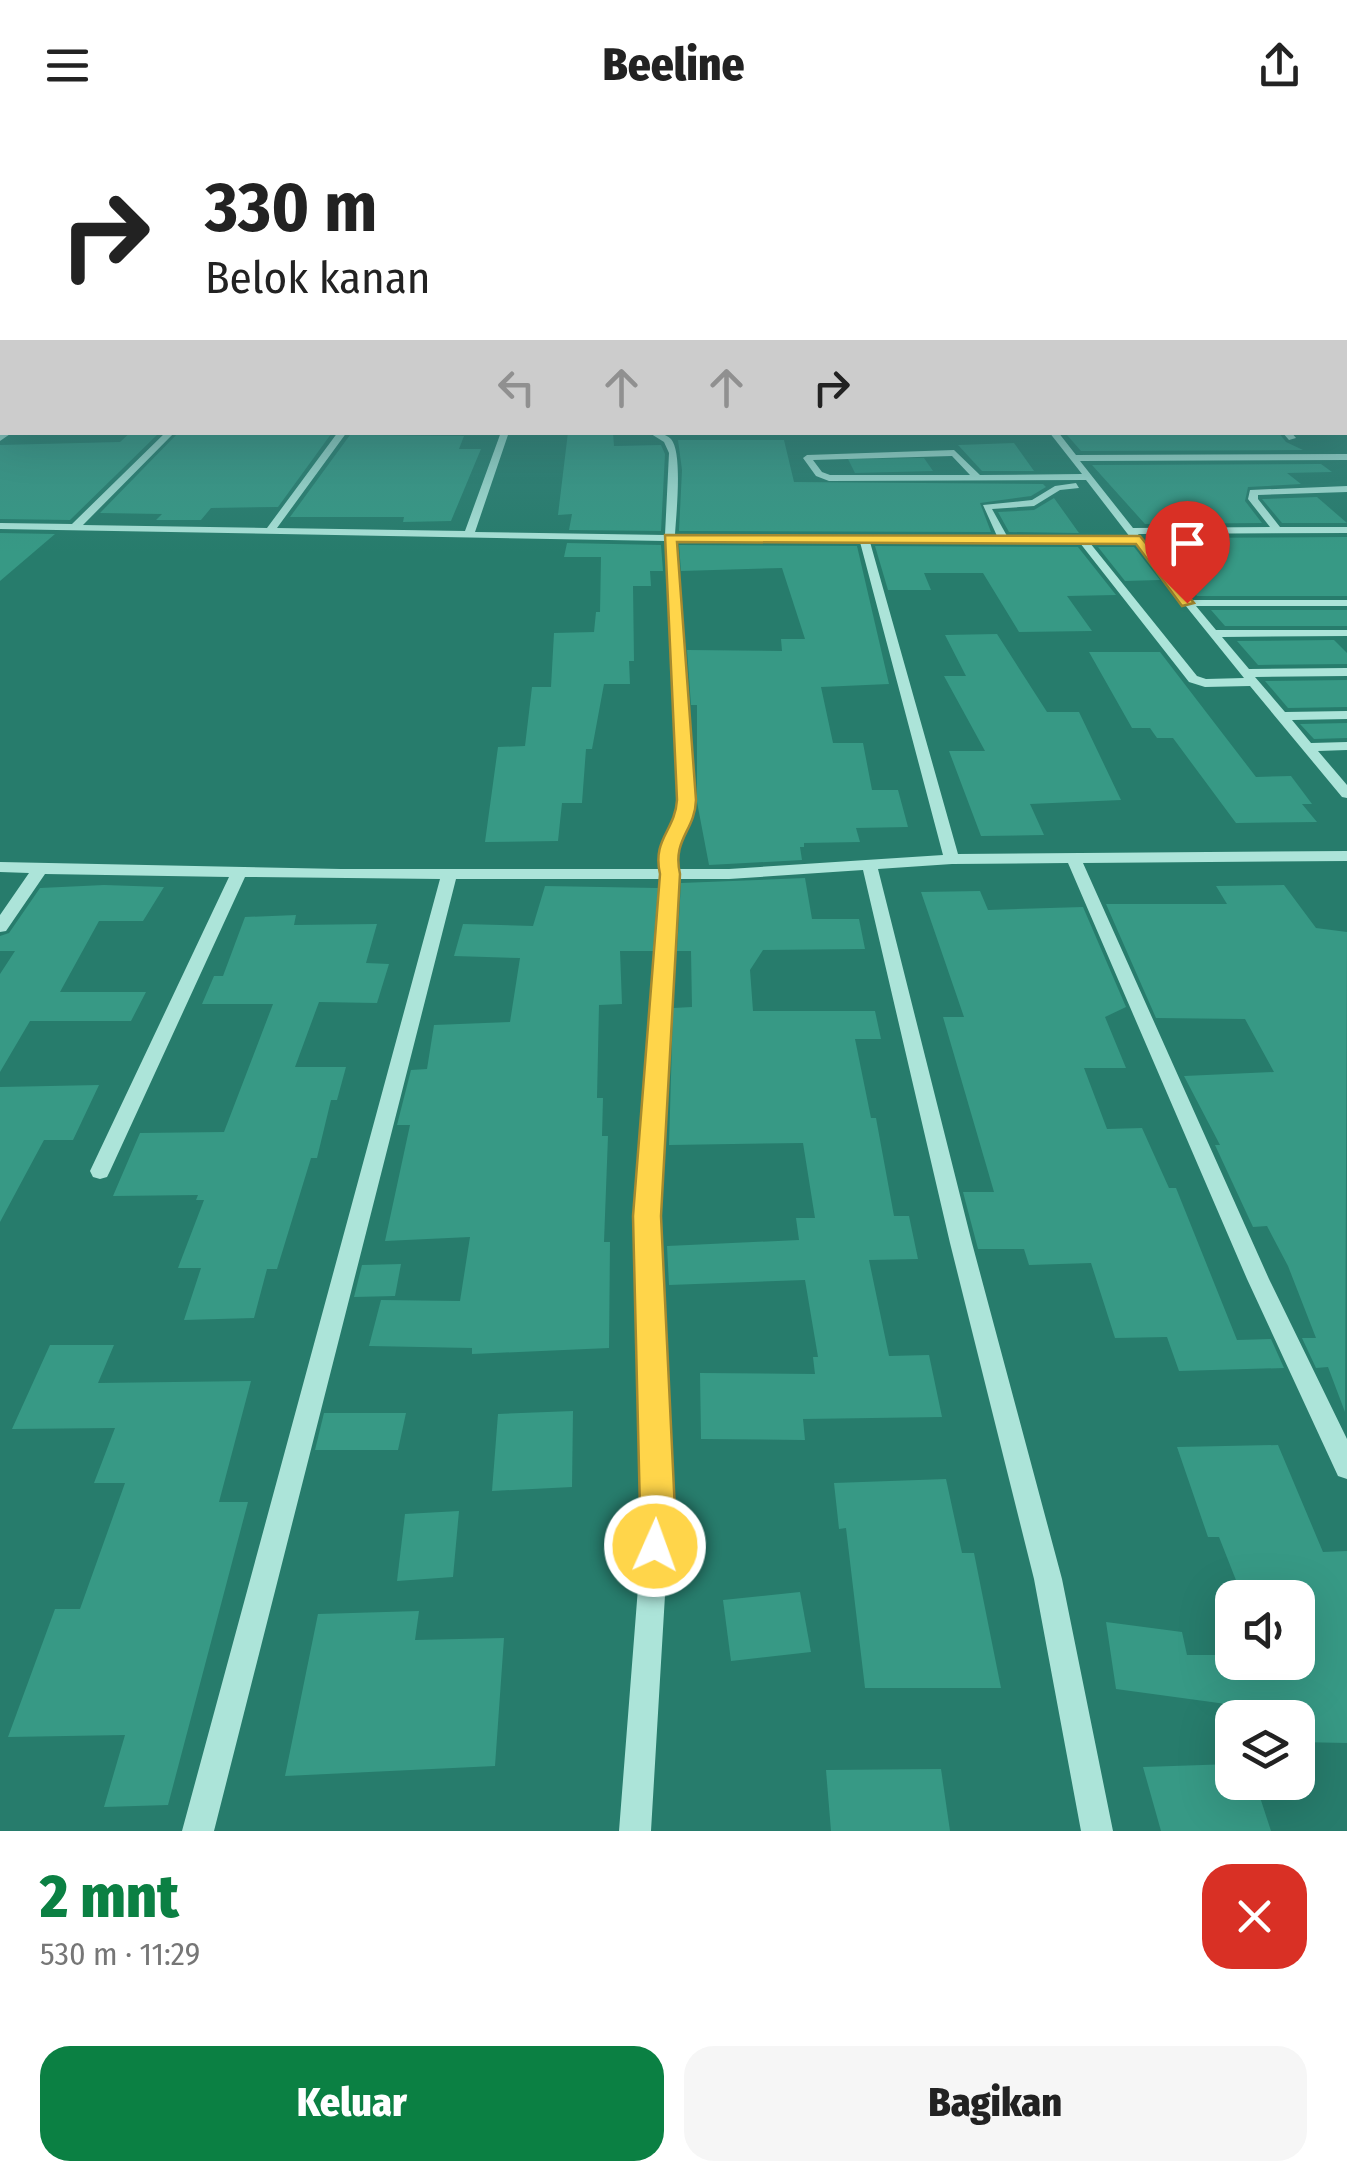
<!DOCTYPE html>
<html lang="id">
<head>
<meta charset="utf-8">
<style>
  body { margin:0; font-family:"Fira Sans Condensed",sans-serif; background:#f6f6f6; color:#222; height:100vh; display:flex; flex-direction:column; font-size:38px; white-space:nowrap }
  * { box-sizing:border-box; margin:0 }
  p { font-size:32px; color:#767676 }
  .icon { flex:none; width:55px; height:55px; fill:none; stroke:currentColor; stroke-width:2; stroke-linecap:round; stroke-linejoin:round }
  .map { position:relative; height:1701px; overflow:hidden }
  .panel { display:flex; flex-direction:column; background:#fff; flex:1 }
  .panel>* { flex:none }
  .hud { position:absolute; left:0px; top:0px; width:1348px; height:305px; box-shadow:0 10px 40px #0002; background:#fff; color:#222; overflow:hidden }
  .fabs { position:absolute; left:1215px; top:1450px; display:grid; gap:20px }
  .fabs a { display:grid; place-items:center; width:100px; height:100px; border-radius:20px; background:#fff; box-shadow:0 10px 40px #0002; font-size:50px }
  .pin { position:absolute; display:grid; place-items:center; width:85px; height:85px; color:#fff; margin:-102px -42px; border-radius:50% 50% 50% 0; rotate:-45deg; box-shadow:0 0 10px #0007 }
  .pin .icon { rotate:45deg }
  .me { position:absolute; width:110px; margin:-55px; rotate:2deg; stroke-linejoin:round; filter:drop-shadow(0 0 8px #0008) }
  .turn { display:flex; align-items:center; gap:35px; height:210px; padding:0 40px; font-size:45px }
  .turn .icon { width:130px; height:130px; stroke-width:2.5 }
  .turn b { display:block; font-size:70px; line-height:85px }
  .lanes { display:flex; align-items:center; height:95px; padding:0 40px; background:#0003; justify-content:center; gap:50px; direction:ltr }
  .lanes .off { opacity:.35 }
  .round { display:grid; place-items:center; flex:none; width:105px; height:105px; border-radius:30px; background:#f6f6f6 }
  .headline { display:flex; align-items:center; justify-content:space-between; height:170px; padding:0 40px }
  h1 { font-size:60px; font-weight:800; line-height:75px; color:#0b8043 }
  .action { display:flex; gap:20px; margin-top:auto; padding:20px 40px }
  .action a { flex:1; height:115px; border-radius:30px; background:#0b8043; color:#fff; font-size:40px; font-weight:800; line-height:115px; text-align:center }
  .action a+a { background:#f6f6f6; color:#222 }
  header { display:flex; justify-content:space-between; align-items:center; height:130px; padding:0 40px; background:#fff; font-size:45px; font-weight:800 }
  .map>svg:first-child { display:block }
  .green { fill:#319480 }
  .building { fill:#379985 }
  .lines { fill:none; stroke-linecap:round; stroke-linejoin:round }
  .minor { fill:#ace4d9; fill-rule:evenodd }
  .route { fill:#ffd54a; stroke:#a68a30; stroke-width:2.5 }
</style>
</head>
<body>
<header><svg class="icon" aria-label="menu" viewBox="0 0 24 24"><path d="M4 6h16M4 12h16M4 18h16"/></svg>Beeline<svg class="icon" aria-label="share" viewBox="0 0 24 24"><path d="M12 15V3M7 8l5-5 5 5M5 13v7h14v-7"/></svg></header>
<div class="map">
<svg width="1347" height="1701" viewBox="0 0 1347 1701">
  <rect width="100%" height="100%" fill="#277c6c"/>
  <polygon class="green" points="924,328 933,341 855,343 848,329"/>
  <g class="building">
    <polygon points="131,302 160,302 70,390 0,389 0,315 120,312"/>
    <polygon points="179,302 246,302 331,304 278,377 211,378 201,390 156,390 162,384 100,383"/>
    <polygon points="568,302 613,302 614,316 661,315 665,324 661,401 569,400 572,384 558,385"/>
    <polygon points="1278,302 1286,312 1303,320 1081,321 1067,305"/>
    <polygon points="350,305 464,306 459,319 481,319 451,391 403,392 404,387 290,387"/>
    <polygon points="678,310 784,310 794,352 1043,354 1046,357 1031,366 980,373 991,402 679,401 682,340"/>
    <polygon points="1014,313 1034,341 982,341 958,315"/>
    <polygon points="1321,334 1332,342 1287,343 1301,354 1248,357 1245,371 1262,393 1145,394 1092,335"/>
    <polygon points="1317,367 1347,393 1282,393 1262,369"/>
    <polygon points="1054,368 1079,403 1009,402 998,382 1034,380"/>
    <polygon points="0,403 55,404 0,451"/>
    <polygon points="1347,407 1347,466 1197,466 1153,417 1163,417 1155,408"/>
    <polygon points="567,413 661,415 663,441 650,441 651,456 633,456 634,531 629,531 630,554 604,554 592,619 586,619 582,673 562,673 558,711 485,712 498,617 525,616 532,557 551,557 554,503 594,502 596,482 600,482 601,427 564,427"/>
    <polygon points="679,415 857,416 889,554 821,557 833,613 863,613 872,660 898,660 908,697 856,698 860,712 804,713 804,717 800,717 802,730 709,735 697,672 697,575 691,575 687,520 782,521 781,509 805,509 782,438 681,441"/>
    <polygon points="875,416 1078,417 1116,465 1067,466 1092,501 1019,502 983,443 924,443 931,460 888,460"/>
    <polygon points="1098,417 1134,417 1160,450 1125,451"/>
    <polygon points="1211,480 1347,480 1347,496 1225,496"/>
    <polygon points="997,504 1047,582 1079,582 1121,670 1030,674 1044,705 981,706 949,621 985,621 944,546 966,546 945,505"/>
    <polygon points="1334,510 1347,523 1347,534 1258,535 1237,511"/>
    <polygon points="1089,522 1160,522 1256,647 1291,646 1312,674 1302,674 1317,692 1236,693 1173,608 1157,608 1150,598 1132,598"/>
    <polygon points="1347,550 1347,577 1288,578 1265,551"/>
    <polygon points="1347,593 1347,608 1314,609 1300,594"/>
    <polygon points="805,748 812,789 859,789 865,819 763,820 750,840 753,881 875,881 881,909 855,909 871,988 876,988 894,1086 909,1086 918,1129 869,1130 889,1226 929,1225 942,1287 803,1289 805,1310 701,1309 700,1243 815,1244 813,1227 818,1227 805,1150 669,1155 667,1116 799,1110 796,1088 815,1088 803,1013 669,1015 673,878 692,877 691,821 677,821 681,753"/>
    <polygon points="104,755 164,757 143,791 99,791 60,862 146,862 131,891 30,891 0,942 0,844 15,821 0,821 0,806 9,803 40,758"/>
    <polygon points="1284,755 1316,798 1347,802 1345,1282 1328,1237 1316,1238 1302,1208 1316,1208 1288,1136 1267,1096 1253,1097 1215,1015 1220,1015 1184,946 1274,942 1245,889 1156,888 1106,774 1227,774 1216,756"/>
    <polygon points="545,756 658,758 653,821 620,821 622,874 599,875 597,968 603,968 602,1006 608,1006 604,1112 610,1112 609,1218 472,1224 472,1218 369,1216 381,1170 460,1171 470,1107 385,1111 410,995 397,995 411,940 427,939 434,895 510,892 520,828 454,826 463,794 533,796"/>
    <polygon points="980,761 988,780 1083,777 1126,877 1105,887 1126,938 1084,938 1107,999 1142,998 1169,1058 1176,1058 1237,1210 1271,1209 1284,1238 1179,1241 1167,1207 1115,1208 1091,1133 1029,1135 1024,1119 978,1119 963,1062 994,1062 943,887 964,887 921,762"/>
    <polygon points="296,785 294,795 377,794 366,833 389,834 377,873 319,872 295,937 346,937 337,970 331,970 317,1028 311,1028 277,1139 267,1139 254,1188 184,1190 201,1138 178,1138 204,1070 196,1070 198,1065 113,1066 140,1003 224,1002 273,874 202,874 214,846 223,846 245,787"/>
    <polygon points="99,955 73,1010 44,1010 0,1092 0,957"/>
    <polygon points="401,1134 395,1166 354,1167 362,1135"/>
    <polygon points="50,1215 114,1215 98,1253 251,1251 219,1372 248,1372 168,1675 104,1677 125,1605 8,1607 55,1479 80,1479 125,1353 94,1353 115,1298 12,1299"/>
    <polygon points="573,1281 572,1357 492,1361 498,1284"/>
    <polygon points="324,1283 406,1283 398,1320 315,1320"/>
    <polygon points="1278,1315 1323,1422 1347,1421 1347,1613 1298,1612 1298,1588 1251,1588 1248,1577 1116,1559 1106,1492 1182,1502 1187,1525 1232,1525 1232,1532 1298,1532 1298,1468 1243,1468 1219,1407 1208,1407 1177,1317"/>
    <polygon points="946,1349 962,1423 974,1423 1001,1558 865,1558 846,1398 839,1399 834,1353"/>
    <polygon points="459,1381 453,1447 397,1451 405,1384"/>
    <polygon points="800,1462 811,1522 731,1531 723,1470"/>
    <polygon points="419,1481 415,1510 504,1508 495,1636 285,1646 318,1484"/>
    <polygon points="1232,1634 1232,1652 1255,1652 1271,1701 1161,1701 1143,1637"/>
    <polygon points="941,1639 950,1701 831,1701 826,1640"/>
  </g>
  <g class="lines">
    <g class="minor">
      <rect x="1345" y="187" width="2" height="4"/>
      <polygon points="2,209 2,213 0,214 0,210"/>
      <rect x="1345" y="240" width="2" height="4"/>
      <polygon points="1345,263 1347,263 1345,268"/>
      <rect x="1345" y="292" width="2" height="4"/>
      <polygon points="3,302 13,302 0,311 0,305"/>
      <path d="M 166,302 L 175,302 L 83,395 L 267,398 L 338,302 L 347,302 L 277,398 L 465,401 L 501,302 L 509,302 L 475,402 L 665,405 L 669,323 L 664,312 L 648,302 C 656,302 665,303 671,309 C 683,322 676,386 675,405 L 997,406 L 983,375 L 1032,370 L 1055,356 L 1076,353 L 1079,358 L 1060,360 L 1034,376 L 992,379 L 1007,406 L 1130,407 L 1086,350 L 829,351 L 816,346 L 803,328 L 807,325 L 954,320 L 980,345 L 1082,344 L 1049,302 L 1058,302 L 1076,325 L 1347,324 L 1347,330 L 1080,331 L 1133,398 L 1270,397 L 1248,369 L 1250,360 L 1347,356 L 1347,362 L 1258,365 L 1258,369 L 1280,397 L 1347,397 L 1347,403 L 1138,404 L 1190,470 L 1347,470 L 1347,476 L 1196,476 L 1216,500 L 1347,500 L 1347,506 L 1222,507 L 1249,539 L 1347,538 L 1347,546 L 1255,547 L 1285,582 L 1347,581 L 1347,589 L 1292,590 L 1311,613 L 1347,612 L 1347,620 L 1318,621 L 1347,655 L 1347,668 L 1342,667 L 1250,556 L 1205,557 L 1189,552 L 1080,413 L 870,412 L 958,724 L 1347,721 L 1347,731 L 1083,733 L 1269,1149 L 1347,1309 L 1347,1349 L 1338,1346 L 1247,1149 L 1068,733 L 952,734 L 878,739 L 972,1113 L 1062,1449 L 1113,1701 L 1081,1701 L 1034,1449 L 950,1113 L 863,740 L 729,749 L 677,749 L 658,1085 L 670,1381 L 651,1701 L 619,1701 L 644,1381 L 636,1085 L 662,749 L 456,749 L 214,1701 L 182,1701 L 440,749 L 245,747 L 110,1041 L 107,1047 L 100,1049 L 93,1047 L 90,1041 L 229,747 L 45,744 L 6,801 L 0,802 L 0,785 L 29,743 L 0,742 L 0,732 L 341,739 L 662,739 C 657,711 676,696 680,670 L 665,411 L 0,399 L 0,393 L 72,394 ZM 952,326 L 970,345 L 830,345 L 822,342 L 813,330 ZM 675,411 L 860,412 L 943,725 L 729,739 L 677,739 C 673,712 690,696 694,670 ZM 1090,413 L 1135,413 L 1244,548 L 1206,549 L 1197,546 Z"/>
      <polygon points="1282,302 1291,302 1296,308 1289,310"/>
    </g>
  </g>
  <linearGradient id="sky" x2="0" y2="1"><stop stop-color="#15443b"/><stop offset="0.44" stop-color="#418383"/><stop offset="1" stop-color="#418383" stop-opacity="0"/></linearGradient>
  <rect width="1347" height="422" fill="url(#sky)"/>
  <path class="route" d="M 665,405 L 1140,406 L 1194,473 L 1182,476 L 1136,414 L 677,412 L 696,670 C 695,701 672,709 680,744 L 661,1086 L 675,1381 L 673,1416 L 667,1429 L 655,1434 L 643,1429 L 637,1416 L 640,1381 L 633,1086 L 660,744 C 652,709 675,701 677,670 Z"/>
</svg>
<div class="fabs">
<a><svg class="icon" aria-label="sound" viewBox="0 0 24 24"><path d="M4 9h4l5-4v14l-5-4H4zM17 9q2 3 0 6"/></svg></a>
<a><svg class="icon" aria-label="layers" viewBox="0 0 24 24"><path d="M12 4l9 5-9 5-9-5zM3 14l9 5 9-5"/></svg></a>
</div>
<div class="pin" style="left:1187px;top:473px;background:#d93025"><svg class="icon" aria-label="arrive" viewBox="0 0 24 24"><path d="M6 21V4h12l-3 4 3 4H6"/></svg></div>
<svg class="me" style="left:655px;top:1416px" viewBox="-20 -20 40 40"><circle r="17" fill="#ffd54a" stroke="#fff" stroke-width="3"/><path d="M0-11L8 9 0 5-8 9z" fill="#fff"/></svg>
<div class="hud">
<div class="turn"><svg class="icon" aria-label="right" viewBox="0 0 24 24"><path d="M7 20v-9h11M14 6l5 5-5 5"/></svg><div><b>330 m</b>Belok kanan</div></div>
<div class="lanes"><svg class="icon off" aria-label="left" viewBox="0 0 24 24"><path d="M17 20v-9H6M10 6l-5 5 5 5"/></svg><svg class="icon off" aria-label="ahead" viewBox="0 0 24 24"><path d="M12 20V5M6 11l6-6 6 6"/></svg><svg class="icon off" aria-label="ahead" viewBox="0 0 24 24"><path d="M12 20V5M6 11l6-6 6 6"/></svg><svg class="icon" aria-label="right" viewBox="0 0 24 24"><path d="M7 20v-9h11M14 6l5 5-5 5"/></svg></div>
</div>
</div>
<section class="panel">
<div class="headline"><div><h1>2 mnt</h1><p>530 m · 11:29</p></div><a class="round" style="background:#d93025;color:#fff"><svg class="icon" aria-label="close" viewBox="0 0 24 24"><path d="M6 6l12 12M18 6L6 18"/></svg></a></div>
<div class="action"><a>Keluar</a><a>Bagikan</a></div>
</section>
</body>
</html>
